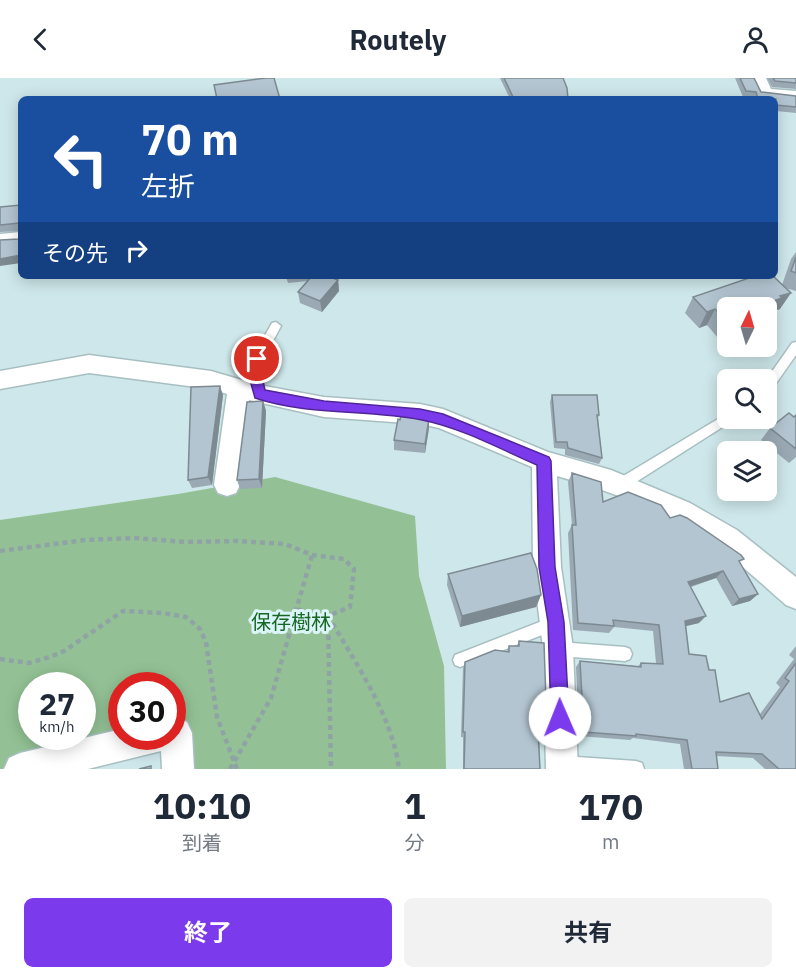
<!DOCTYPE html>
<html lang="ja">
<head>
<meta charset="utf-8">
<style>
  body { margin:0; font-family:"IBM Plex Sans","Noto Sans JP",sans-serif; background:#f2f2f3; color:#1f2937; height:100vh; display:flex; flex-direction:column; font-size:22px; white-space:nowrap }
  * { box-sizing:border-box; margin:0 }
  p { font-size:20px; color:#747a83 }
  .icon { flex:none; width:33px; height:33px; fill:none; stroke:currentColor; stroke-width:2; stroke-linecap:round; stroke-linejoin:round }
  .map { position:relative; height:691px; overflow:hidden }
  .panel { display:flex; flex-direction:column; background:#fff; flex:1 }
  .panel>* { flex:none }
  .guide { position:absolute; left:18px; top:18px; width:760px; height:183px; border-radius:9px; box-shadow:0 3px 15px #0003; background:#1a4fa0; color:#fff; overflow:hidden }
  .needle { width:39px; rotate:5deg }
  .controls { position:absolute; left:717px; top:219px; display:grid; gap:12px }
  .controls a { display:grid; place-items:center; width:60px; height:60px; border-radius:9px; background:#fff; box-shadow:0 3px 15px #0003; font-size:30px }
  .speed { position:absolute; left:18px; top:594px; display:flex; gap:12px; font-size:30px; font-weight:700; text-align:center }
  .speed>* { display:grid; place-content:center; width:78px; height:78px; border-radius:50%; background:#fff; box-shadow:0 3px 15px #0003; line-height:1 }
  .speed small { font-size:15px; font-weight:400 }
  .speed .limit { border:9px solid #d22; background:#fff; color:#111 }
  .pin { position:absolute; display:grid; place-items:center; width:51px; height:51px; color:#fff; margin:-26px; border:3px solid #fff; border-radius:50%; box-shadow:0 2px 6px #0007 }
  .me { position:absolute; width:66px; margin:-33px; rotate:359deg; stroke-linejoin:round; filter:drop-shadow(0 0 4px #0008) }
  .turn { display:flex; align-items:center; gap:21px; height:126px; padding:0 24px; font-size:27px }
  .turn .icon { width:78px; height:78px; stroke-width:2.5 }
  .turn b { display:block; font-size:42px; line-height:51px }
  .then { display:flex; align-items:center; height:57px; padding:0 24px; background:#0003; gap:12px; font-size:22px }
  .eta { display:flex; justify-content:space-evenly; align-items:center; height:102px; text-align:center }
  .eta b { font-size:36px; font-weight:700; line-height:42px }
  .cta { display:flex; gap:12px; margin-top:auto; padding:12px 24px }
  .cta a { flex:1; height:69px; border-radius:9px; background:#7c3aed; color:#fff; font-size:24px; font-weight:700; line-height:69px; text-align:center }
  .cta a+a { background:#f2f2f3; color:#1f2937 }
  header { display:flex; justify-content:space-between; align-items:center; height:78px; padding:0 24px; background:#fff; font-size:27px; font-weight:700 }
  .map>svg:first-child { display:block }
  .green { fill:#93c195; fill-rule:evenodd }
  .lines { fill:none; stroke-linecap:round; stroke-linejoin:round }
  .lane-casing { stroke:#a8bfc2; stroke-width:3 }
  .street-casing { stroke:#a8bfc2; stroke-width:3 }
  .path { stroke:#8fa3a5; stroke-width:4.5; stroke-dasharray:5 4; stroke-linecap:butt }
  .lane { fill:#fff; fill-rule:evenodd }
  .street { fill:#fff; fill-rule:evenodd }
  .wall { fill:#9aa9b4 }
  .shaded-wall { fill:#7d8a92 }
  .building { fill:#b3c5d1; stroke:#7d8a92; stroke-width:1.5 }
  .route { fill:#7c3aed; stroke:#51269a; stroke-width:1.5 }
  .labels { text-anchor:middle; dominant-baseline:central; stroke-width:6; stroke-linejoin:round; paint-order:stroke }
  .near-park-label { font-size:20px; fill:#156723; stroke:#dbf4f7 }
</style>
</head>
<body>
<header><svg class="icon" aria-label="back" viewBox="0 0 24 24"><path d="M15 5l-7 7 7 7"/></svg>Routely<svg class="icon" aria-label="person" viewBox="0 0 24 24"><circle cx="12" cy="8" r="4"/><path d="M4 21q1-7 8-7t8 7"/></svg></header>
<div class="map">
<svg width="796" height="691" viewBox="0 0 796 691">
  <rect width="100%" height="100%" fill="#cee7ea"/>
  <path class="green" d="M 275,399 L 415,438 L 419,498 L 444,588 L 446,691 L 178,691 L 173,656 L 172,608 L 122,608 L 122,658 L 20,691 L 0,691 L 0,442 L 178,416 ZM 32,608 L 82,608 L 82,658 L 32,658 Z"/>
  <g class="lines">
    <g class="lane-casing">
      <g id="lane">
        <path d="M 276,244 L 281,248 C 267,274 259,286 265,316 L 259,321 L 253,316 C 248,285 257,271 272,245 Z"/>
        <polygon points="796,264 796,277 770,314 766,315 766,302 792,265"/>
        <polygon points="728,335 728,340 734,340 732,343 625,411 620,413 615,411 614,407 615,403"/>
        <polygon points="555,538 560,540 562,545 560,550 460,589 455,587 453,582 455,577"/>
        <polygon points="559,564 625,569 630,571 632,576 630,581 625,583 559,578 554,576 552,571 554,566"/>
        <polygon points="562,678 636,683 642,685 644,691 556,691 554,686 556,680"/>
      </g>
    </g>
    <g class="street-casing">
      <g id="street">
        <polygon points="750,0 766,0 771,11 796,13 796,23 759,18"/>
        <polygon points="21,154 21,166 0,168 0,156"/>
        <path d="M 89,277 L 211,293 L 259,307 L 324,319 L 420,326 L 443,331 L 548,374 L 611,392 L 690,425 L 737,452 L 796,499 L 796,531 L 786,527 C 764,508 743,488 719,470 C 672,435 613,414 557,398 L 561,489 L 573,570 L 578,691 L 546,691 L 543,570 L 533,489 L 532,389 L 439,350 L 420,346 L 324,339 L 249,322 L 240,407 L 236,415 L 227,418 L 218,415 L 214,407 L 227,316 L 211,311 L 89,295 L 0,311 L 0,293 Z"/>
        <polygon points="176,639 187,644 192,655 194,691 162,691 161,673 88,691 4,691 9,680 20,675 122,651 122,658 172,658 172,640"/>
      </g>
    </g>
    <g class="path">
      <polyline points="0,473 85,462 135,460 186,464 238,463 285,466 312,477 344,481 354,491 350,529 328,538 295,531"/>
      <path d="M 328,538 C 354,582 393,639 399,691"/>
      <polyline points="328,539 331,691"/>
      <polyline points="0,581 29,585 50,579 64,573 123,533 163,535 186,539 200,551 206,564 217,639 237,691"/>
      <polyline points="230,691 271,620 312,477"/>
    </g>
    <use href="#lane" class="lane"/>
    <use href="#street" class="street"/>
  </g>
  <g class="wall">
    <polygon points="500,0 563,0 568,21 510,21"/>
    <polygon points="735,0 754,0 761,14 796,18 796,35 776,33 776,21 754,21 753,19 743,19"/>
    <polygon points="767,0 796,0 796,11 772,9"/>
    <polygon points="21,127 21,185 19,153 0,154 0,129"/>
    <polygon points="796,174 796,213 785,210 780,231 774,233 772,237 767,238 766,240 766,230 728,257 718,260 707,247 699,250 685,235 693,219 782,207 791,181"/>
    <polygon points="264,198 309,198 309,201 338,202 339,213 322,234 300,225 298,214 308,203 288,205 286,199 265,201"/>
    <polygon points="223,317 212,407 192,410 188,402"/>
    <polygon points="552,317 599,337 598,340 602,380 599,386 565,377 565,371 554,370 550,324"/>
    <polygon points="263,323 266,333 262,410 240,411 237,402"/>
    <polygon points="796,337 796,379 789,385 761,362 770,350"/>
    <polygon points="429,350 425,375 394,372 394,362"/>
    <polygon points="572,395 603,424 670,440 740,485 758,516 750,523 732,528 716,500 691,509 699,545 686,548 689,576 709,592 720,624 760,636 780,609 776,605 794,581 789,577 796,568 796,691 765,691 753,680 716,678 718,691 684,691 680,666 633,660 630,662 579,658 576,589 580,583 638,588 641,585 656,585 653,553 614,549 609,555 573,552 568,455 572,447 568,404"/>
    <polygon points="448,496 541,517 536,529 460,549 447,507"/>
    <polygon points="519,563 547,652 543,657 539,657 540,691 463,691 463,659 461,659 463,590 465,584 507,573 509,568 517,568"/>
  </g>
  <g class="shaded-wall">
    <polygon points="21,177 21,185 0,188 0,181"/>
    <polygon points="338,202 339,213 322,234 320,223"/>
    <polygon points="791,215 780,231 774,233 772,237 767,238 766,240 766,230 770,224 780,218"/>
    <polygon points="715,231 707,247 699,250 707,234"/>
    <polygon points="727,244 728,257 718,260"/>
    <polygon points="220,308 223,317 212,407 208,399"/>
    <polygon points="263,323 266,333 262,410 259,401"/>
    <polygon points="429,340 429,350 425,375 425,366"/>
    <polygon points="723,493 716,500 682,511 688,504"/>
    <polygon points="758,516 750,523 732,528 739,521"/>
    <polygon points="541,517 536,529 460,549 462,538"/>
    <polygon points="706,538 699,545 678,550 685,543"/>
  </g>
  <g class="building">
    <polygon points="266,0 274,0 280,21 217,21 214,7"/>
    <polygon points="504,0 563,0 567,10 568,21 514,21"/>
    <polygon points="740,0 754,0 761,14 796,18 796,29 776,27 776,21 758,21 756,14 746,13"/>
    <polygon points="773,0 796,0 796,5 775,3"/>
    <polygon points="21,127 21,177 0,181 0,162 19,161 19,145 0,147 0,129"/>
    <polygon points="796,179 796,195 791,193"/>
    <polygon points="312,198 327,198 338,202 320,223 298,214"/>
    <polygon points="755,198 773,198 791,215 780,218 782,220 770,224 774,228 766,230 728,230 728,244 715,231 707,234 693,219"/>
    <polygon points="220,308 208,399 188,402 191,309"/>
    <polygon points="552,317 597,317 599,337 597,337 602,380 568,370 567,364 556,364"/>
    <polygon points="263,323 259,401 237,402 247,324"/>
    <polygon points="789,335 794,339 796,337 796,371 770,350"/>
    <polygon points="401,337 429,340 425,366 394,362 398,341 400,342"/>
    <polygon points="572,395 601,404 603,424 628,414 661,427 670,440 680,437 687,440 741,477 744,481 739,483 758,516 739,521 723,493 688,504 706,538 685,543 689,576 706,578 709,592 715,592 720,624 749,615 762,641 789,603 785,600 796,585 796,691 779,691 762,676 716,674 718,691 692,691 687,662 636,656 636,658 584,654 580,583 641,589 641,585 663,586 659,547 613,542 614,548 578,545 572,447 576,447"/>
    <polygon points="531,475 537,491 541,517 462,538 448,496"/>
    <polygon points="519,563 544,565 547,652 538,652 540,691 464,691 465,654 463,654 465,584 495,572 509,574 509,568 519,568"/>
    <polygon points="151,688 151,691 139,691"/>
  </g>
  <path class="route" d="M 257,277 L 264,281 L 261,295 L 265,312 L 324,323 L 420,331 L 443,336 L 549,379 L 551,383 L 555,489 L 564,544 L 569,640 L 566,646 L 560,649 L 554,646 L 551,640 L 548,544 L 539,489 L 537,387 C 500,371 462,350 422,342 C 367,331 309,338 255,320 L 248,295 L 251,281 Z"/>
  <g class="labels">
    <g class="near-park-label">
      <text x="291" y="543">保存樹林</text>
    </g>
  </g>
</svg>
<div class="controls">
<a><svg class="needle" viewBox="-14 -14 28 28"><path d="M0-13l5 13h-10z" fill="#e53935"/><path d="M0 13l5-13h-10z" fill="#747a83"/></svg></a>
<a><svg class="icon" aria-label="search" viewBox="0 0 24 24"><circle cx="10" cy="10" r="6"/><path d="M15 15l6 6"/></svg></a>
<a><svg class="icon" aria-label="layers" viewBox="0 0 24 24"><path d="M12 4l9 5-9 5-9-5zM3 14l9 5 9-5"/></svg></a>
</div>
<div class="speed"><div>27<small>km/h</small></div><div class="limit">30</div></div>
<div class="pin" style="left:257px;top:281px;background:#d93025"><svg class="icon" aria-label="arrive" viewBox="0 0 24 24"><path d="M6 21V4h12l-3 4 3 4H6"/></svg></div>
<svg class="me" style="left:560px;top:640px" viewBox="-20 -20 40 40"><circle r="19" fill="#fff"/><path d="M0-13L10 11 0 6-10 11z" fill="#7c3aed"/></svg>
<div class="guide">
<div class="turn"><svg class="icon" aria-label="left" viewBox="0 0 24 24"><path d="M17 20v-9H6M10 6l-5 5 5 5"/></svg><div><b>70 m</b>左折</div></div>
<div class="then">その先<svg class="icon" aria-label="right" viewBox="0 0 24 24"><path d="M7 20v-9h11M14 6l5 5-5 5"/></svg></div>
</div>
</div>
<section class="panel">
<div class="eta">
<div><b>10:10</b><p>到着</p></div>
<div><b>1</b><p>分</p></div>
<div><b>170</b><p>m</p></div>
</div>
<div class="cta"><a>終了</a><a>共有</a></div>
</section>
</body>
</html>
